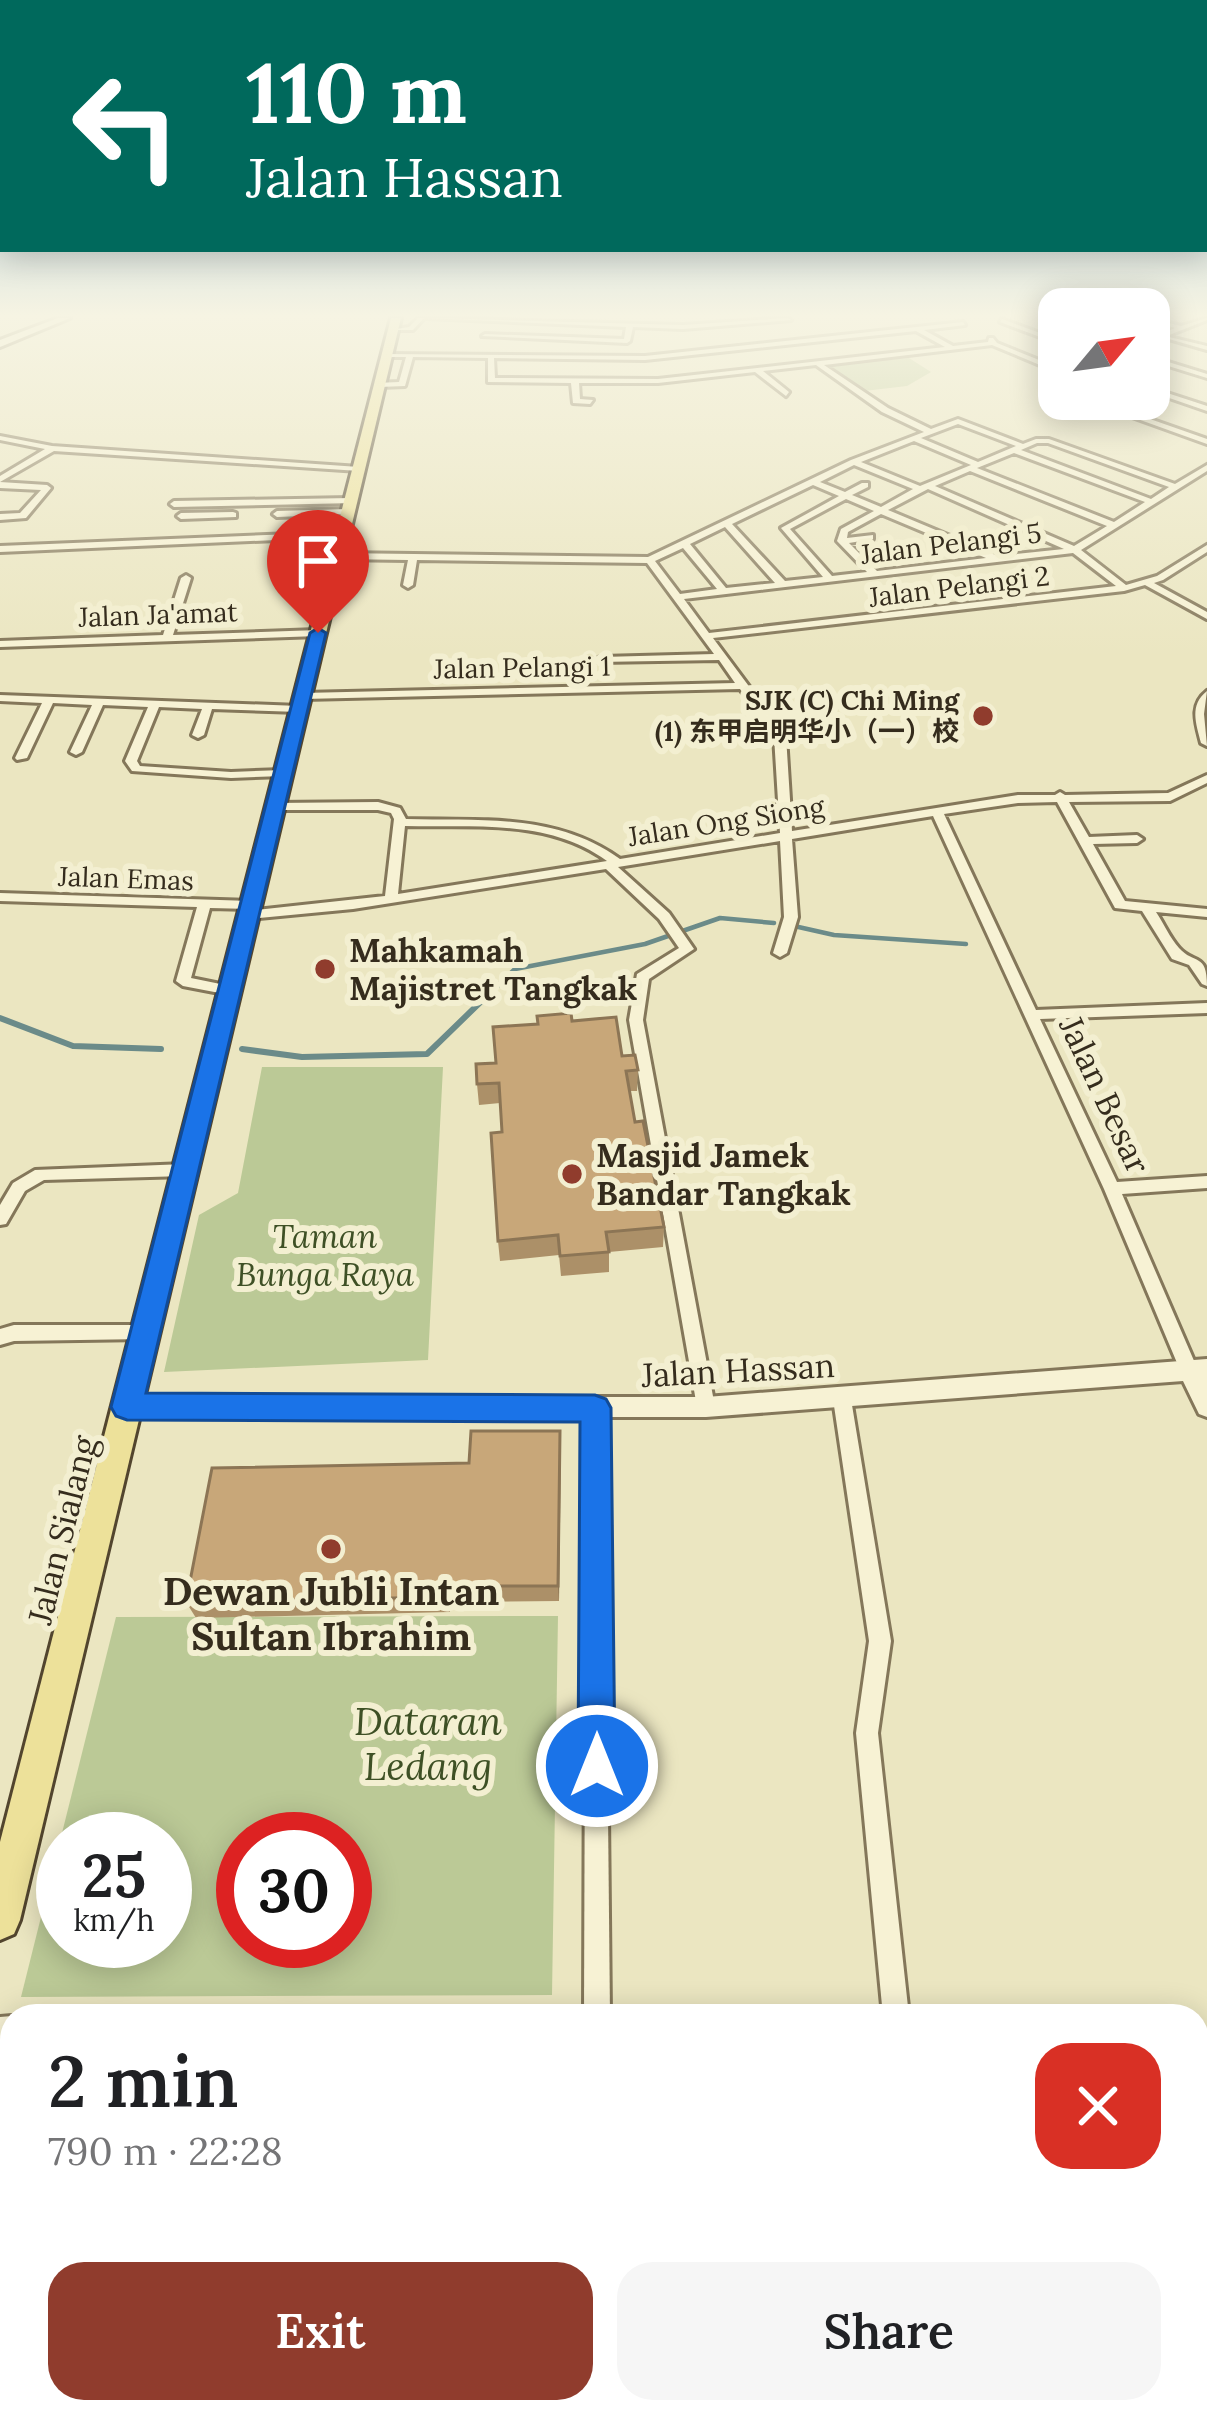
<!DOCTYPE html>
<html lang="en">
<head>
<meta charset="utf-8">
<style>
  body { margin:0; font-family:Lora,"Noto Sans SC",serif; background:#f6f6f6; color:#202124; height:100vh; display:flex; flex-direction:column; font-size:45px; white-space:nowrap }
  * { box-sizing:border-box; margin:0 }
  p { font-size:39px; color:#757577 }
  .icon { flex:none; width:66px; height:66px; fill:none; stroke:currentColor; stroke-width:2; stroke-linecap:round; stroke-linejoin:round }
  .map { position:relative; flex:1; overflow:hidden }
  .details { position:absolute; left:0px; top:2004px; width:1209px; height:420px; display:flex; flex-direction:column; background:#fff; border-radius:36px 36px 0 0; box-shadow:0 6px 30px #0003 }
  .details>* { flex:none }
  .banner { position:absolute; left:0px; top:0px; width:1209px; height:252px; box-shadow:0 6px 30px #0003; background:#00695c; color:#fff; overflow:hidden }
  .needle { width:78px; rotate:61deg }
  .buttons { position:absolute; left:1038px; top:288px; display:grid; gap:24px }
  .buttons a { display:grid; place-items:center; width:132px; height:132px; border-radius:24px; background:#fff; box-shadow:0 6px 30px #0003; font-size:60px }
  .speed { position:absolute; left:36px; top:1812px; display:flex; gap:24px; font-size:60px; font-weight:700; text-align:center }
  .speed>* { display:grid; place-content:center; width:156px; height:156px; border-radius:50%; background:#fff; box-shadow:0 6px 30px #0003; line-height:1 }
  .speed small { font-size:30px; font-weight:400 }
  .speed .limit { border:18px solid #d22; background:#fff; color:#111 }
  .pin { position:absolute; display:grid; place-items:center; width:102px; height:102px; color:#fff; margin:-123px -51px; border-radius:50% 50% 50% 0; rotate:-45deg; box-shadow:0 0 12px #0007 }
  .pin .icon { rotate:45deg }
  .me { position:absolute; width:132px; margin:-66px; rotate:0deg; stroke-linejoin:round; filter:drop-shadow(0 0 9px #0008) }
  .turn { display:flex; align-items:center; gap:42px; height:252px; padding:0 48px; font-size:54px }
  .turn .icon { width:156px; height:156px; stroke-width:2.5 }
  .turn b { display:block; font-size:84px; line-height:102px }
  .round { display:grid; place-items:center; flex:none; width:126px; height:126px; border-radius:36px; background:#f6f6f6 }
  .summary { display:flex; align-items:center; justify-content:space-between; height:204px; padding:0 48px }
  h1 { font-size:72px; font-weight:600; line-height:90px }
  .action { display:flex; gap:24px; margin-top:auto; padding:24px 48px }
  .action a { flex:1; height:138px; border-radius:36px; background:#903c2d; color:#fff; font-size:48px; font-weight:600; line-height:138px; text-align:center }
  .action a+a { background:#f6f6f6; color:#202124 }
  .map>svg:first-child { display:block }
  .green { fill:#bbc996; fill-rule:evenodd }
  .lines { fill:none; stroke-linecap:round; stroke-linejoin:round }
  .stream-far1 { stroke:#6b8b89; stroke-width:4.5 }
  .stream { stroke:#6b8b89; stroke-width:6 }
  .minor-casing { stroke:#84775a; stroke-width:6 }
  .tertiary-casing { stroke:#84775a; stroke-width:6 }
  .secondary-casing { stroke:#66583d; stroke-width:6 }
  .primary-casing { stroke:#52452e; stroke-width:6 }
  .minor { fill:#f7f2d4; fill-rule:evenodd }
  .tertiary { fill:#f7f2d4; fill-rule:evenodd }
  .secondary { fill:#f7f2d4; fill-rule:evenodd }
  .primary { fill:#ede19a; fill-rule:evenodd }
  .wall { fill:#ac9068 }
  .shaded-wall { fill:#8c7555 }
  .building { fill:#c8a779; stroke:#8c7555; stroke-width:3 }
  .route { fill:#1a73e8; stroke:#114b97; stroke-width:3 }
  .poi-dot { fill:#903c2d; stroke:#f3efd1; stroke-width:4.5 }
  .labels { text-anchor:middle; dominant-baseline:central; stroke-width:12; stroke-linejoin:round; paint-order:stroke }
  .far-street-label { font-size:27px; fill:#352c1d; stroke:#f3efd1 }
  .far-poi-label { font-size:27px; font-weight:bold; fill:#352c1d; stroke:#f3efd1; text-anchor:end }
  .poi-label { font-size:33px; font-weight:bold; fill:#352c1d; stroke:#f3efd1; text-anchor:start }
  .street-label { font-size:33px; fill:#352c1d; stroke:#f3efd1 }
  .park-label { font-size:33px; font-style:italic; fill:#3e5025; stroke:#f3efd1 }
  .near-poi-label { font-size:39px; font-weight:bold; fill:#352c1d; stroke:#f3efd1 }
  .near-park-label { font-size:39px; font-style:italic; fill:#3e5025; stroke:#f3efd1 }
</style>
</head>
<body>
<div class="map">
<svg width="1207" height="2424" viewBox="0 0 1207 2424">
  <rect width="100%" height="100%" fill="#ebe6c1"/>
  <g class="green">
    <polygon points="909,358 931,372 907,386 864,391 827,365"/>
    <polygon points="262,1067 443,1067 428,1360 164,1372 199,1215 238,1193"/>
    <path d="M 558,1616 L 552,1995 L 21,1997 L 116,1617 ZM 63,1839 L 165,1839 L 165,1941 L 63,1941 ZM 243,1839 L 345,1839 L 345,1941 L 243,1941 Z"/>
  </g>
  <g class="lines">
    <g class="stream-far1">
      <polyline points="794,926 834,935 966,944"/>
      <polyline points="494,989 515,969 645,944 720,918 774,923"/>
    </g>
    <g class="stream">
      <polyline points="0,1018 73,1046 161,1049"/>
      <polyline points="242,1049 302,1057 427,1054 497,986"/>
    </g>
    <g class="minor-casing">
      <g id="minor">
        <polygon points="418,318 424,318 413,330 390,330 409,327"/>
        <polygon points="427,318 683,325 788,318 791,320 683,329 633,327 630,341 627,343 482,336 485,334 624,339 626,327"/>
        <polygon points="1149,318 1181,326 1207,318 1207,320 1149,343 1149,339 1175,328 1149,320"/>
        <polygon points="1002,319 1059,340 1059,344 1000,322"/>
        <path d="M 963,322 L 965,325 L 924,330 L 953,346 L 988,342 L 989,338 L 993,338 L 997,343 L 1059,368 L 1059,373 L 992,345 L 824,365 L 888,408 L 931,429 L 958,419 L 1023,444 L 1036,439 L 1049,439 L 1175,484 L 1207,465 L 1207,471 L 1081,550 L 1126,585 L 1157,576 L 1207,545 L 1207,552 L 1163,580 L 1154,583 L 1207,612 L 1207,619 L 1145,585 L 1124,591 L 713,638 L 786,736 L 792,831 L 1018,795 L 1055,795 L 1060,792 L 1065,795 L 1168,793 L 1207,775 L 1207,783 L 1170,801 L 1069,802 L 1089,837 L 1137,835 L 1143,839 L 1137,843 L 1093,844 L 1125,901 L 1207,909 L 1207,917 L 1156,912 C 1164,924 1170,938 1179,948 C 1194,965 1207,952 1207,986 L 1202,984 L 1189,965 L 1172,959 L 1142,911 L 1115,908 L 1057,802 L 1018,803 L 944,814 L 1036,1010 L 1207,1003 L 1207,1013 L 1040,1019 L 1117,1182 L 1207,1176 L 1207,1188 L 1122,1194 L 1198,1370 L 1195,1376 L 1189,1378 L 1183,1376 L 1180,1370 L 1104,1189 L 933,816 L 792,839 L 798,917 L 787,953 L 780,957 L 773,953 L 784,917 L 780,841 L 618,867 L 669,913 L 694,949 L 649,979 L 643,1020 L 715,1407 L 713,1413 L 706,1415 L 699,1413 L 697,1407 L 629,1020 L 637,974 L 679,948 L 659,919 L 606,869 L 353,909 L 248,919 L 241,915 L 248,911 L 385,896 L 394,819 L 391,813 L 378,810 L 271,810 L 269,807 L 275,803 L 378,802 L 400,808 L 406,819 C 481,821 556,813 620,859 L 780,833 L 774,736 L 740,689 L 303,699 L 298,696 L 303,693 L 735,683 L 719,660 L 598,662 L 598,658 L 602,657 L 714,654 L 647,563 L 417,560 L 413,585 L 408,588 L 403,585 L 408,560 L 337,559 L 332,556 L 337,553 L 648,557 L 851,460 L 924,432 L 882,412 L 816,365 L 763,371 L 789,392 L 786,396 L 755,372 L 658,383 L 579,383 L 580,399 L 593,400 L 590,404 L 573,403 L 571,383 L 488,382 L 488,358 L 413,357 L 405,386 L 379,387 L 376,383 L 399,382 L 406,357 L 387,357 L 385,354 L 645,356 ZM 916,331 L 945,347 L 658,379 L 495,378 L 494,358 L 645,360 ZM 958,424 L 1016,446 L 978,462 L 921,438 ZM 914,441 L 971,465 L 920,486 L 861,462 ZM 1037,443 L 1048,443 L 1169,487 L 1151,499 L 1021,450 ZM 1014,453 L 1145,502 L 1114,522 L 977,468 ZM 854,465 L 913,489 L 881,507 L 852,495 L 868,487 L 868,483 L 862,483 L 845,492 L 820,482 ZM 970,471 L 1107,526 L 1074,546 L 935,486 ZM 813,485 L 839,496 L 781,528 L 823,577 L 785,581 L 732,524 ZM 928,489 L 1064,549 L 998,556 L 888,510 ZM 846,499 L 874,511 L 841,529 L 837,541 L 867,572 L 832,576 L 790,529 ZM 881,514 L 986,558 L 877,571 L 849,543 L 873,539 L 873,535 L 847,538 L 848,532 ZM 725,527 L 775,583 L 726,588 L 690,544 ZM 683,548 L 717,589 L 680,594 L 655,561 ZM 1073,553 L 1116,586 L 709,633 L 684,599 ZM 405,826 C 474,828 548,818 607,861 L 398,894 Z"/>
        <polygon points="1169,337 1207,346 1207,350 1169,339"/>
        <polygon points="1149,356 1207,374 1207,378 1149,360"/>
        <polygon points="1059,378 1059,383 1047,388 1043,386"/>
        <polygon points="1149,387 1207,406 1207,411 1149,391"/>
        <polygon points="1082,399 1093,399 1207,439 1207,444"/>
        <polygon points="0,436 52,446 359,467 363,469 359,471 54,451 0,482 47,485 51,488 26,518 0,520 0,514 20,513 41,490 0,488 0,476 45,449 0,440"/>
        <polygon points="351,498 354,499 354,503 174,507 170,504 174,501"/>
        <polygon points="348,509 352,512 351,514 277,517 273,514 277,511"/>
        <polygon points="233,512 236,513 236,517 181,519 177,516 181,513"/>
        <polygon points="342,532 346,535 345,537 0,552 0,546"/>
        <polygon points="186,575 191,578 173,635 318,630 323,633 318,636 0,647 0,641 163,635 181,578"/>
        <path d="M 1207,691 L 1204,714 L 1207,746 L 1201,743 C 1196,723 1189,705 1207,691 Z"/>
        <polygon points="0,695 299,706 304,709 299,712 212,709 204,735 198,738 192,735 202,709 159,707 137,761 140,766 231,772 283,770 289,773 283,776 231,778 132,771 125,761 148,707 103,705 82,752 76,755 70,752 92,705 53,703 27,758 17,760 15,758 42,703 0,701"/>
        <polygon points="0,893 251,901 258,905 251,909 210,908 191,978 235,987 235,993 230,995 183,986 176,981 197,907 0,901"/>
        <polygon points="185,1164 193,1170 185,1176 44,1180 25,1191 6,1224 0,1225 0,1205 13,1183 35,1170"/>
        <polygon points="14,1325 145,1325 151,1327 154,1332 151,1337 145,1339 14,1341 0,1345 0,1329"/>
        <polygon points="842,1391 849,1393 851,1399 891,1641 878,1733 909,2016 883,2016 856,1733 869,1641 833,1399 835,1393"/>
        <polygon points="595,1400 602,1402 604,1408 610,2016 584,2016 586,1408 588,1402"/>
        <polygon points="12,2016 12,2042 0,2043 0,2017"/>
        <polygon points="553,2412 583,2412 582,2424 552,2424"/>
        <rect x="926" y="2412" width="30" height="12"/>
      </g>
    </g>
    <g class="tertiary-casing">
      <polygon id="tertiary" points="1207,1359 1207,1417 1199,1414 1183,1381 706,1417 127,1417 119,1414 115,1407 119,1400 127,1397 706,1397"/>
    </g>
    <g class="secondary-casing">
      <polygon id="secondary" points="58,318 70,318 0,347 0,340"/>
    </g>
    <g class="primary-casing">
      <polygon id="primary" points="391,318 401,318 20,1920 14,1934 0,1940 0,1842"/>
    </g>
    <use href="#minor" class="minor"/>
    <use href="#tertiary" class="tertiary"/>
    <use href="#secondary" class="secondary"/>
    <use href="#primary" class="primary"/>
  </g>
  <g class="wall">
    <polygon points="572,1021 622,1056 638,1070 637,1091 629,1091 635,1122 664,1227 663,1247 609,1252 609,1272 561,1276 559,1255 500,1261 498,1241 502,1132 500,1103 479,1105 477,1084 496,1063"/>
    <polygon points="560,1431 559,1601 450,1602 450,1612 196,1618 186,1602 469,1463"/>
  </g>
  <polygon class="shaded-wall" points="560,1431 561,1449 559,1601 558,1586"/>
  <g class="building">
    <polygon points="571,1013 572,1021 616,1017 622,1056 635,1055 638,1070 626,1071 635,1122 643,1121 664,1227 606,1232 609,1252 560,1256 558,1235 498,1241 491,1133 502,1132 499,1083 477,1084 476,1064 496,1063 493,1027 538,1024 537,1016"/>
    <polygon points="471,1431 560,1431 558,1586 446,1586 445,1597 186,1602 212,1468 469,1463"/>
  </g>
  <linearGradient id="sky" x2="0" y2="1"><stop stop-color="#8db8d6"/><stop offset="0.48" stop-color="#f6f4e3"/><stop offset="1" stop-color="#f6f4e3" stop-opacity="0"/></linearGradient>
  <rect width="1207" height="657" fill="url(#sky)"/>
  <polygon class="route" points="318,628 326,633 146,1393 595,1395 606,1399 611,1408 615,1766 610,1780 597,1785 583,1780 578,1766 580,1422 127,1420 116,1416 111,1407 310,633"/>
  <g class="poi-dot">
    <circle cx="983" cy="716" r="12"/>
    <circle cx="325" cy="969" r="12"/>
    <circle cx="572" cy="1174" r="12"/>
    <circle cx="331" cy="1549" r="12"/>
  </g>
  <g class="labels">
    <g class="far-street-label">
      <text transform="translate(951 543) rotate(-7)">Jalan Pelangi 5</text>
      <text transform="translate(959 586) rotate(-7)">Jalan Pelangi 2</text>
      <text transform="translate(158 614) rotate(-2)">Jalan Ja'amat</text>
      <text transform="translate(522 667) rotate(-1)">Jalan Pelangi 1</text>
      <text transform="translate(726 821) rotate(-9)">Jalan Ong Siong</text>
      <text transform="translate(126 878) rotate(2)">Jalan Emas</text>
    </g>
    <g class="far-poi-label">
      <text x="959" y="700">SJK (C) Chi Ming<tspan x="959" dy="31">(1) 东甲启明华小（一）校</tspan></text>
    </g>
    <g class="poi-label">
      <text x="349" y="950">Mahkamah<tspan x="349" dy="38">Majistret Tangkak</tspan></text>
      <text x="596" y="1155">Masjid Jamek<tspan x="596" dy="38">Bandar Tangkak</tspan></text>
    </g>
    <g class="street-label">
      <text transform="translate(1105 1095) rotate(65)">Jalan Besar</text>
      <text transform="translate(738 1370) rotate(-3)">Jalan Hassan</text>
      <text transform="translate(62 1530) rotate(-76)">Jalan Sialang</text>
    </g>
    <g class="park-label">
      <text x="325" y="1236">Taman<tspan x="325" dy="38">Bunga Raya</tspan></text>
    </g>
    <g class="near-poi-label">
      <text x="331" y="1591">Dewan Jubli Intan<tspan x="331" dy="45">Sultan Ibrahim</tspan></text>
    </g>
    <g class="near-park-label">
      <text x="428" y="1721">Dataran<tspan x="428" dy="45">Ledang</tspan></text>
    </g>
  </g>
</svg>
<div class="buttons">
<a><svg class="needle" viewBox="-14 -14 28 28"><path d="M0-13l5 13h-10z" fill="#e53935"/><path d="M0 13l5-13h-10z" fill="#757577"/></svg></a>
</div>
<div class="speed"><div>25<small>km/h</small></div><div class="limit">30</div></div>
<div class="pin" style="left:318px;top:633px;background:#d93025"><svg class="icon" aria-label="arrive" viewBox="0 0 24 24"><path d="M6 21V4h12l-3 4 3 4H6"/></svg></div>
<svg class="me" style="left:597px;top:1766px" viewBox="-20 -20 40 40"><circle r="17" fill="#1a73e8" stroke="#fff" stroke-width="3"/><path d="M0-11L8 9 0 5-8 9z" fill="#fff"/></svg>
<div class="banner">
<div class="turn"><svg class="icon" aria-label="left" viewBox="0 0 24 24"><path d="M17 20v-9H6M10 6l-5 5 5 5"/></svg><div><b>110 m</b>Jalan Hassan</div></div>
</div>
<section class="details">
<div class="summary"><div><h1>2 min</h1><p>790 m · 22:28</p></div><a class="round" style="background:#d93025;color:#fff"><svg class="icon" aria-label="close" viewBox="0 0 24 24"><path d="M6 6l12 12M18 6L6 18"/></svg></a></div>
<div class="action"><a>Exit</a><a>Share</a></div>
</section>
</div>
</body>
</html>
